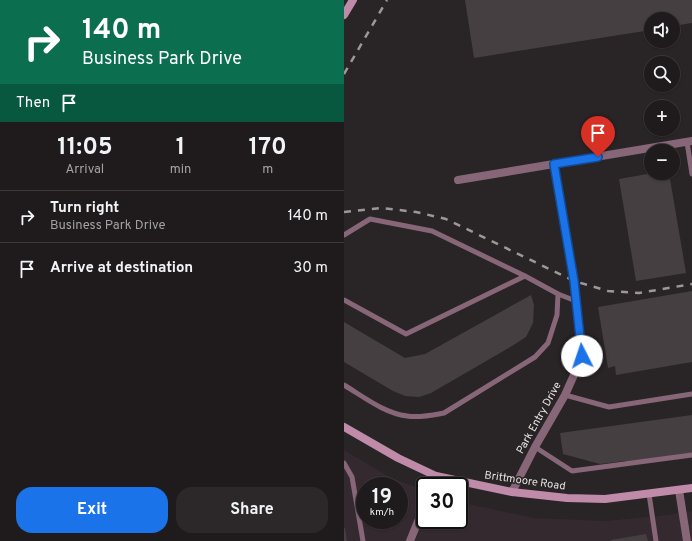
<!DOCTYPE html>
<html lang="en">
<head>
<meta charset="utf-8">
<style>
  body { margin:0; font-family:Overpass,sans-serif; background:#2c2829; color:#f1f3f6; height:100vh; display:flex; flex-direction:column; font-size:15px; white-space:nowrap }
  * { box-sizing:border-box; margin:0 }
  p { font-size:13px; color:#a1a1a3 }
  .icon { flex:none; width:22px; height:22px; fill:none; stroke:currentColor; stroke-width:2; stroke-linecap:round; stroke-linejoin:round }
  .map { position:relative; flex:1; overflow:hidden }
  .drawer { display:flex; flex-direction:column; background:#1f1b1c; width:344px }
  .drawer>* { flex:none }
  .top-card { background:#0b6e4f; color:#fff; overflow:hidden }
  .buttons { position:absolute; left:300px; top:12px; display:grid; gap:8px }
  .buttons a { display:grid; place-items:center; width:36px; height:36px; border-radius:50%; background:#1f1b1c; box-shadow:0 1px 3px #0004,0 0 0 1px #3c393b; font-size:20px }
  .speed { position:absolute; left:12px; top:477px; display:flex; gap:8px; font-size:20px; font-weight:700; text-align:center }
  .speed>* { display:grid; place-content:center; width:52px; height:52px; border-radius:50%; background:#1f1b1c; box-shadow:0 1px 3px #0004,0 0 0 1px #3c393b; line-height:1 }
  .speed small { font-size:10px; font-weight:400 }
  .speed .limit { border:2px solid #111; border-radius:6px; background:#fff; color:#111 }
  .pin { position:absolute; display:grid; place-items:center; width:34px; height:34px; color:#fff; margin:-41px -17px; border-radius:50% 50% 50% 0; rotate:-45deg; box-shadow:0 0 4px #0007 }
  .pin .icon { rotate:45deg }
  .me { position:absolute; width:44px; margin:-22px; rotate:356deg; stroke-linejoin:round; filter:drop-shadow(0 0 3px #0008) }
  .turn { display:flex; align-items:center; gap:14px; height:84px; padding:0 16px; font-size:18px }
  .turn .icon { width:52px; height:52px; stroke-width:2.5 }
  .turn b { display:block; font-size:28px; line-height:34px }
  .then { display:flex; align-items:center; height:38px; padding:0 16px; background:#0003; gap:8px; font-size:15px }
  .eta { display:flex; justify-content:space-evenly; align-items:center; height:68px; text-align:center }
  .eta b { font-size:24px; font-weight:700; line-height:28px }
  .action { display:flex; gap:8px; margin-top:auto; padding:8px 16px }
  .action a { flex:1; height:46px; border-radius:16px; background:#1a73e8; color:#fff; font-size:16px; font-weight:700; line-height:46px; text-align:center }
  .action a+a { background:#2c2829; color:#f1f3f6 }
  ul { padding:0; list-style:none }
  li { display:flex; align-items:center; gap:12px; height:52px; padding:0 16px; border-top:1px solid #3c393b }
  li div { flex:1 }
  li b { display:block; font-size:15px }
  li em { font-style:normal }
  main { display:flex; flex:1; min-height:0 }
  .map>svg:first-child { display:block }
  .built { fill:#34292f; fill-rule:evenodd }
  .building { fill:#453f42 }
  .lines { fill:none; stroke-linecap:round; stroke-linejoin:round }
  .lane { stroke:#876678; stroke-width:5 }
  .street { stroke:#876678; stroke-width:8 }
  .secondary { stroke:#bf8ba8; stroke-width:8 }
  .rail { stroke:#9c989a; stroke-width:2.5; stroke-dasharray:7 7; stroke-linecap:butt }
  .route-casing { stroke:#114b97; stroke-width:10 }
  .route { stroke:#1a73e8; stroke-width:7 }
  .labels { text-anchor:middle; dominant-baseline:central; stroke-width:3; stroke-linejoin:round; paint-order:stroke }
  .street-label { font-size:11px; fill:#e4e1e3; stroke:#292426 }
</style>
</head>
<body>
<main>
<section class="drawer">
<div class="top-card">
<div class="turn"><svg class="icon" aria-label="right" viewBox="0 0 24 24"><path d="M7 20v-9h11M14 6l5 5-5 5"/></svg><div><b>140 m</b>Business Park Drive</div></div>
<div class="then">Then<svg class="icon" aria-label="arrive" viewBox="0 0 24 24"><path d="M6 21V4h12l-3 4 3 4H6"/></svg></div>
</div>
<div class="eta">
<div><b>11:05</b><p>Arrival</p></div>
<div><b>1</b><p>min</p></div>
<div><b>170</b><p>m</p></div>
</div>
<ul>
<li><svg class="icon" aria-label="right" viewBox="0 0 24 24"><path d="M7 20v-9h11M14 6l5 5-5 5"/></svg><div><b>Turn right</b><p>Business Park Drive</p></div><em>140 m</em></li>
<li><svg class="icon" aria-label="arrive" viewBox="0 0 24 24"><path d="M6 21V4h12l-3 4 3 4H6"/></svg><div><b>Arrive at destination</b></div><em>30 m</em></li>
</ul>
<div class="action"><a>Exit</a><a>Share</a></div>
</section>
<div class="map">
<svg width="348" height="541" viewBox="0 0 348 541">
  <rect width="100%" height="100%" fill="#292426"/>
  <path class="built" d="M 0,450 L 49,479 L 81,490 L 81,520 L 115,520 L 115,502 L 190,518 L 262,521 L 323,515 L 348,511 L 348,541 L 0,541 ZM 21,486 L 55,486 L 55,520 L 21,520 Z"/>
  <g class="building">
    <polygon points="121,0 348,0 348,23 329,26 329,19 307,19 307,30 130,58"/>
    <polygon points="309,173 325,173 342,273 292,281 275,179"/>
    <polygon points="348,291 348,362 272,375 271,366 264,368 254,307"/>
    <polygon points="187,295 190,305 189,323 182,337 168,346 87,393 75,397 61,396 49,391 0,362 0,322 61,358 81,354"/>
    <polygon points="348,415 348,453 285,462 280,461 256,464 219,454 216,433"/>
    <polygon points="0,528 1,528 3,541 0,541"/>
    <polygon points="302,534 304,541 267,541 267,540"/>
  </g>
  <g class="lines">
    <g class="lane">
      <polyline points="343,142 348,174"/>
      <path d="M 0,235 L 26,219 L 88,231 L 181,276 L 214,294 L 213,315 L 204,343 L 191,357 L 100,413 C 89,415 76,418 63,416 C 40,413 20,397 0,385"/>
      <polyline points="214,294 232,301"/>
      <polyline points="0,300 62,334 181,276"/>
      <polyline points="221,395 265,407 348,394"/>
      <polyline points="191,447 228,471 348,455"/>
      <polyline points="0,463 8,477 19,541"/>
      <polyline points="305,494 312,541"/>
    </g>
    <g class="street">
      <polyline points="114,180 348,141"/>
      <polyline points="88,486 92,476"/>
      <polyline points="335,490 343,541"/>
      <polyline points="168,492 191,447 221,395 238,357 230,281 210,164"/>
      <polyline points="66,541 81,504"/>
    </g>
    <g class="secondary">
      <polyline points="0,15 9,0"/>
      <polyline points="0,427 54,458 92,476 168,492 223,498 261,499 348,488"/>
    </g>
    <g class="rail">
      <polyline points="0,74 43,0"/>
      <polyline points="0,212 38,208 72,212 102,219 230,281 264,291 295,293 348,284"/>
    </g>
  </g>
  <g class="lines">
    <g class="route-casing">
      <polyline id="route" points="238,356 230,281 210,164 254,157"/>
    </g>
    <use href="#route" class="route"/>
  </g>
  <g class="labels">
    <g class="street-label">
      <text transform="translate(195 418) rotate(-61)">Park Entry Drive</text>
      <text transform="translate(181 481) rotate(8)">Brittmoore Road</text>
    </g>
  </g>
</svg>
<div class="buttons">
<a><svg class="icon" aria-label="sound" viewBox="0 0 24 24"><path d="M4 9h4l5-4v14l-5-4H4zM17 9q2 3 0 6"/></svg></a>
<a><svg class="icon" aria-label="search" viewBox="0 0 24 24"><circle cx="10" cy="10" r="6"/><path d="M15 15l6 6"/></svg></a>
<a>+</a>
<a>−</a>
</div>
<div class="speed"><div>19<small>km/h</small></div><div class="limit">30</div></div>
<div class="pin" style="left:254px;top:157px;background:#d93025"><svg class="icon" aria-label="arrive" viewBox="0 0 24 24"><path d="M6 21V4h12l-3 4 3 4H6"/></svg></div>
<svg class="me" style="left:238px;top:356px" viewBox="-20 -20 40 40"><circle r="19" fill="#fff"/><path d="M0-13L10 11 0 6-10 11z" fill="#1a73e8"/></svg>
</div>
</main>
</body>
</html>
